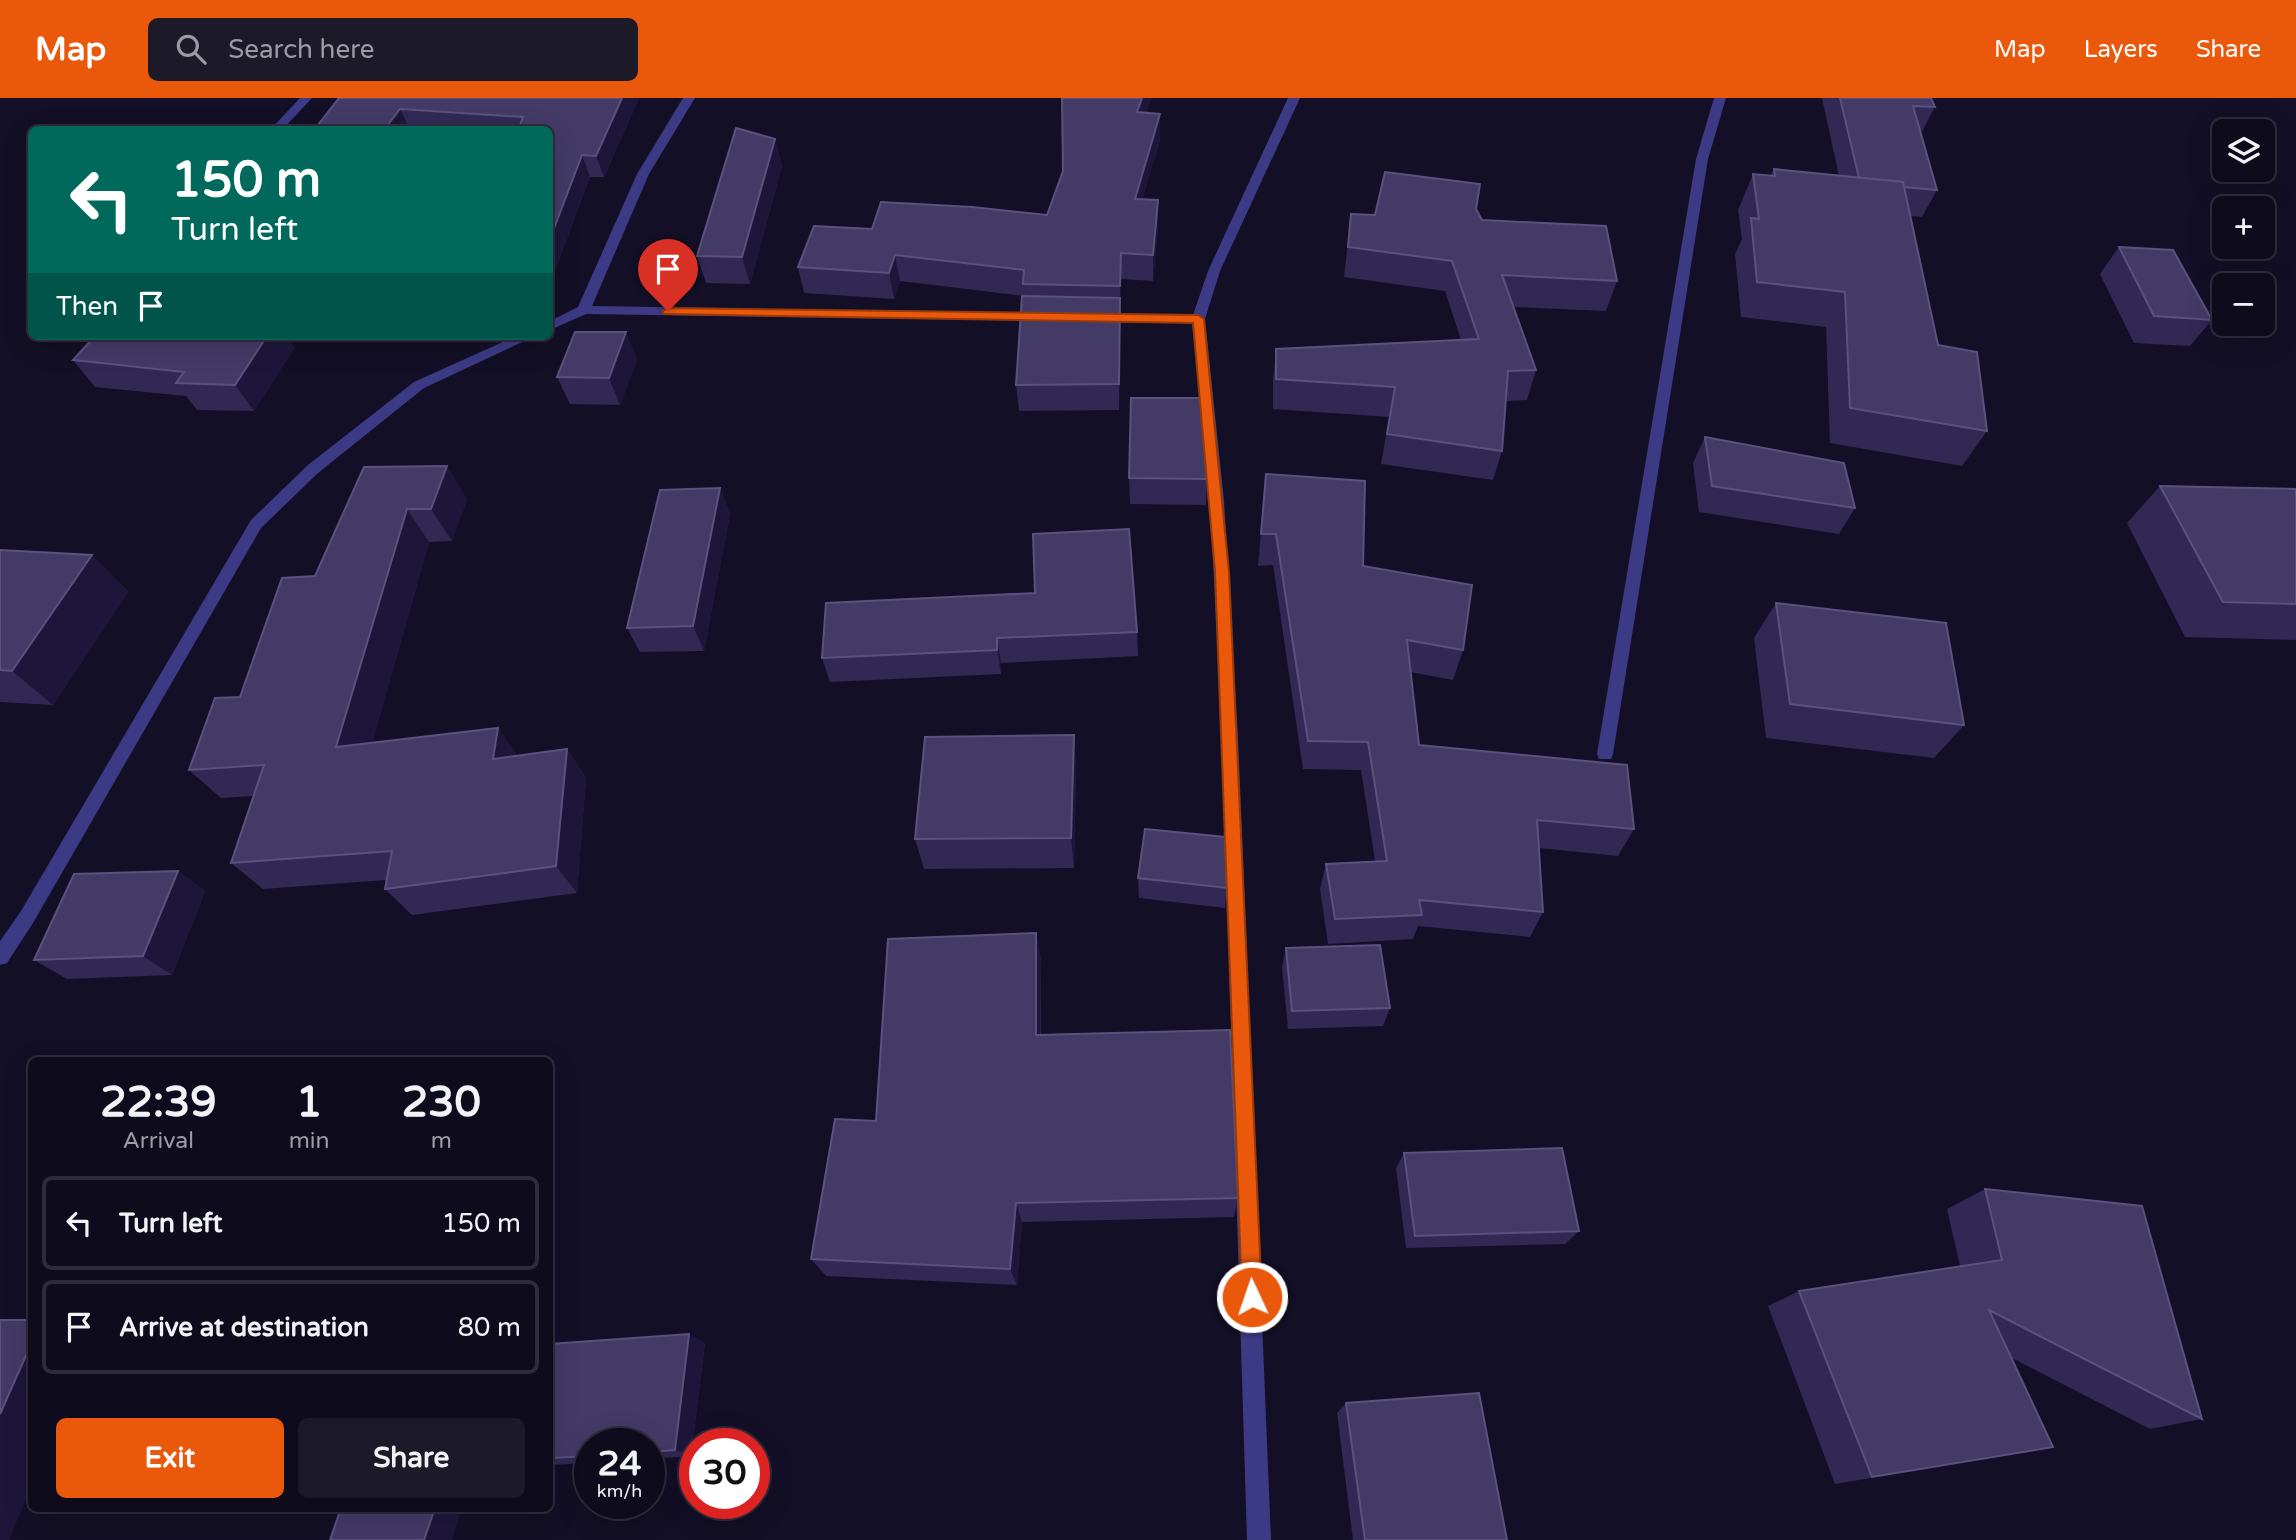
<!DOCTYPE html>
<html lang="en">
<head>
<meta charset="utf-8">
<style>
  body { margin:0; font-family:"Varela Round",sans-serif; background:#1c1929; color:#f1f3f6; height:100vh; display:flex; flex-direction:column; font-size:26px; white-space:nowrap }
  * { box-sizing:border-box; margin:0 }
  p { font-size:23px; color:#9b9ba3 }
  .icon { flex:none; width:38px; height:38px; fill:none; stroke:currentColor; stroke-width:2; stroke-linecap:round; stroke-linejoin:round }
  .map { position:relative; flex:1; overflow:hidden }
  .panel { position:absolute; left:28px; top:959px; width:525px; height:455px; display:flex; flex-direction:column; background:#0e0b1c; border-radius:10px; box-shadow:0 7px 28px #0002,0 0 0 2px #2e2b3b }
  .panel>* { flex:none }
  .guide { position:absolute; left:28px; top:28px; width:525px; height:214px; border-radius:10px; box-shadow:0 7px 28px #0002,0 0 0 2px #2e2b3b; background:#00695c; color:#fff; overflow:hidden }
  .fabs { position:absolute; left:2212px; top:21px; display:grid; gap:14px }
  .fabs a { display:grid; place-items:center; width:63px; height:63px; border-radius:10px; background:#0e0b1c; box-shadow:0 7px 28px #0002,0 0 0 2px #2e2b3b; font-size:35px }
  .speed { position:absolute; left:574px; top:1330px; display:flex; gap:14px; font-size:35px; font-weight:700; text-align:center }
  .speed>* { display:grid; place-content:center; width:91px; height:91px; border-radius:50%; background:#0e0b1c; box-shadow:0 7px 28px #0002,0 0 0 2px #2e2b3b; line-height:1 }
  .speed small { font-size:18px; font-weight:400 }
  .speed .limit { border:10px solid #d22; background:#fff; color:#111 }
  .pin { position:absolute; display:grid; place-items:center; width:60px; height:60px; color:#fff; margin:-72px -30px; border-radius:50% 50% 50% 0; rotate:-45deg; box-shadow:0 0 7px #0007 }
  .pin .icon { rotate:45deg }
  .me { position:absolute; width:77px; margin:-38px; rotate:357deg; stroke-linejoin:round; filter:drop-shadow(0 0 5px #0008) }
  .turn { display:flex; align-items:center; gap:24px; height:147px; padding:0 28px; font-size:32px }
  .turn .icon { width:91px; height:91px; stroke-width:2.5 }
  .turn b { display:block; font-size:49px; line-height:60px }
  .then { display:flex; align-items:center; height:66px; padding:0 28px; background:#0003; gap:14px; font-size:26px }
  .eta { display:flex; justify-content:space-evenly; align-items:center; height:119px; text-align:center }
  .eta b { font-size:42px; font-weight:700; line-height:49px }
  .cta { display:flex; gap:14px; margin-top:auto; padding:14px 28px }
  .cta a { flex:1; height:80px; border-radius:10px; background:#ea580c; color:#fff; font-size:28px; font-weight:700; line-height:80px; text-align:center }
  .cta a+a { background:#1c1929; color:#f1f3f6 }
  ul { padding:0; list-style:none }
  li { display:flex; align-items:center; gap:21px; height:94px; margin:0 14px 10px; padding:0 14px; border:4px solid #2e2b3b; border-radius:10px }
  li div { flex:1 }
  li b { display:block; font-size:26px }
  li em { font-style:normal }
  header { display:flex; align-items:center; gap:42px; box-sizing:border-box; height:98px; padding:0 35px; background:#ea580c; color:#fff }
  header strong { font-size:33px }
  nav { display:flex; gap:38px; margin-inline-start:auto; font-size:24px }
  .search { width:490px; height:63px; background:#1c1929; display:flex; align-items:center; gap:18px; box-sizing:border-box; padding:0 24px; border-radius:10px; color:#9b9ba3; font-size:26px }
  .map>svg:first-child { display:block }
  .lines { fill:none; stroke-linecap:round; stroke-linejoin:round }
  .minor { fill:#3d3a85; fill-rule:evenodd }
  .wall { fill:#312854 }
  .shaded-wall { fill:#1d163a }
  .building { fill:#433a66; stroke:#5a527e; stroke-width:2 }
  .route { fill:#ea580c; stroke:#983908; stroke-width:2 }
</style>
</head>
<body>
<header>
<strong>Map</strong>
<div class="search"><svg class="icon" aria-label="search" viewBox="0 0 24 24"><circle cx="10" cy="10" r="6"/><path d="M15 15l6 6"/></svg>Search here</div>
<nav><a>Map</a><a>Layers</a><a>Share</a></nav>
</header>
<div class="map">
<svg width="2296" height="1442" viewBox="0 0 2296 1442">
  <rect width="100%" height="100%" fill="#130f26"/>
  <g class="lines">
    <g class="minor">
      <polygon points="300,0 312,0 282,32 270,32"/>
      <polygon points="683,0 695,0 649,76 592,208 1044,215 1051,219 1044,223 586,216 550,232 550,223 578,209 637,76"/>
      <polygon points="1288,0 1300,0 1220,173 1205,221 1224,402 1238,639 1271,1442 1247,1442 1222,639 1210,402 1192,225 1097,224 1090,220 1097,216 1193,217 1208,173"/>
      <polygon points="1714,0 1726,0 1708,61 1613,656 1611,661 1599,661 1597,656 1696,61"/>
      <polygon points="516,238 535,238 424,290 318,375 261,430 33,825 7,865 0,867 0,843 21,813 251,422 308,367 414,284"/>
    </g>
  </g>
  <g class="wall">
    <polygon points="339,0 639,0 604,79 590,79 550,186 550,32 314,32"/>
    <polygon points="1822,0 1931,0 1935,9 1921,35 1937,92 1922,119 1910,118 1938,247 1987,333 1962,368 1830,345 1826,229 1741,219 1735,156 1742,141 1738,112 1753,76 1770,78 1774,71 1839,78"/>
    <polygon points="1151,2 1146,15 1160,42 1142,102 1158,102 1158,128 1153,183 1121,181 1119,312 1019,313 1016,287 1024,198 900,183 894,201 804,195 798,169 872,131 1047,117"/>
    <polygon points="775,41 782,68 750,186 706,185 697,158"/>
    <polygon points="1476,111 1482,122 1617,183 1606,213 1513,209 1536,272 1527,302 1506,303 1502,353 1493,382 1381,366 1389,319 1273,311 1273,282 1276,251 1461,242 1445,193 1344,179 1351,116 1375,117"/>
    <polygon points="2119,149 2212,222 2190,248 2134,245 2100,176"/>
    <polygon points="295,249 254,313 197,312 186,298 95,289 73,262"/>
    <polygon points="637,261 620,307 570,306 557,279"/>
    <polygon points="1705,339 1855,410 1839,436 1699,414 1693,365"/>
    <polygon points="364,369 467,401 452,443 429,444 372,645 498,630 518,658 567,651 586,680 577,795 412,817 385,791 386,782 263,791 231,765 253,698 221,700 189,672 240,599 315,478"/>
    <polygon points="1266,376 1363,468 1463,552 1453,582 1410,574 1419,647 1634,731 1618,758 1539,750 1543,814 1530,839 1418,828 1413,841 1328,846 1320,791 1326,766 1375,763 1361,672 1303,671 1273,467 1258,468"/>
    <polygon points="1129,380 1207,381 1206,407 1130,406"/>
    <polygon points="2160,388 2296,391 2296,542 2185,539 2127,425"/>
    <polygon points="720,390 730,416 704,553 640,554 627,530"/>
    <polygon points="0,452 92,457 128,494 53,607 0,604"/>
    <polygon points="1035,495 1137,534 1138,558 1001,565 1001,576 830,584 822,560"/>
    <polygon points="1776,505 1964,627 1934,660 1766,640 1754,540"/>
    <polygon points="1074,637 1076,670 1074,770 924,771 915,741"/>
    <polygon points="178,773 205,793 172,877 67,881 34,862"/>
    <polygon points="1138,780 1227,790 1225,810 1139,800"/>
    <polygon points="1036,835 1041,863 1041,936 1238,1100 1234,1119 1022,1124 1017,1187 826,1178 811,1161 876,1023"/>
    <polygon points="1286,850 1390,910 1383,928 1288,931 1282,869"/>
    <polygon points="1404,1055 1579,1133 1565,1146 1406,1150 1396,1070"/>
    <polygon points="1985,1091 2202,1321 2150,1331 2010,1259 2053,1349 1835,1386 1768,1208 1799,1193 1960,1168 1947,1111"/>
    <polygon points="705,1245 691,1358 649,1361 649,1346 590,1346 590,1365 550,1367 550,1246"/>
    <polygon points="1346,1305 1507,1442 1353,1442 1337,1315"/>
  </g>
  <g class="shaded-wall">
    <polygon points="622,0 639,0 604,79 596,58"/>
    <polygon points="1142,0 1151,0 1151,2 1137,40 1137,14"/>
    <polygon points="400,11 410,32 384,32"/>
    <polygon points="1160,16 1160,42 1135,127 1135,101"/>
    <polygon points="775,41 782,68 750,186 742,159"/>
    <polygon points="582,57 590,79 550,186 550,141"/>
    <polygon points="1158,102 1158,128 1153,183 1153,157"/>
    <polygon points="1121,155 1121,213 1120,188"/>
    <polygon points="895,157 900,183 894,201 889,175"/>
    <polygon points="626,234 637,261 620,307 609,280"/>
    <polygon points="267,238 287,238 295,249 254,313 235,287"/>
    <polygon points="447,368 467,401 452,443 431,411"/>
    <polygon points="720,390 730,416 704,553 693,528"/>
    <polygon points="407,411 429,444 363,678 336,649"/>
    <polygon points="92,457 128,494 53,607 12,573"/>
    <polygon points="997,540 1001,565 1001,576 997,552"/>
    <polygon points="498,630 519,659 493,661"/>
    <polygon points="1074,637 1076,670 1074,770 1071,740"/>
    <polygon points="567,651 586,680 577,795 556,768"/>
    <polygon points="178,773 205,793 172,877 143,858"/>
    <polygon points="1036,835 1041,863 1040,961 1036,937"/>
    <polygon points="1016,1105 1022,1124 1017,1187 1010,1171"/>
    <polygon points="689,1236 705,1245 691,1358 675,1352"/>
    <polygon points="32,1244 32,1387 9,1442 0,1442 0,1316"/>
    <polygon points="435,1410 462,1410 452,1442 424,1442"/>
  </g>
  <g class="building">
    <polygon points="339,0 622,0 596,58 582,57 550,141 550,32 518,32 523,19 400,11 384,32 314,32"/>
    <polygon points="1062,0 1142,0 1137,14 1160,16 1135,101 1158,102 1153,157 1121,155 1120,188 1023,186 1024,172 895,157 889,175 798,169 814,128 872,131 881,104 972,109 1047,117 1063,73"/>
    <polygon points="1840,0 1931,0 1935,9 1913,8 1937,92 1904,89 1903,84 1859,80"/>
    <polygon points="736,30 775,41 742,159 697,158"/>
    <polygon points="1774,71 1903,84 1938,247 1977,254 1987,333 1850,310 1845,194 1757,184 1751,120 1759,121 1753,76 1775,78"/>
    <polygon points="1385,74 1480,86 1476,111 1482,122 1606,128 1617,183 1502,177 1536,272 1508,273 1502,353 1387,336 1395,289 1276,281 1276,251 1479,241 1452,163 1348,149 1351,116 1375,117"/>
    <polygon points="2119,149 2173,152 2212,222 2154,218"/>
    <polygon points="1022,198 1120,200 1119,286 1016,287"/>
    <polygon points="575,234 626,234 609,280 557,279"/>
    <polygon points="95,238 267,238 235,287 176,285 184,274 73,262"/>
    <polygon points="1131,300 1201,300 1207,381 1129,380"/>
    <polygon points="1705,339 1844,365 1855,410 1712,388"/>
    <polygon points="447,368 431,411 407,411 336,649 498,630 493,661 567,651 556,768 385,791 392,753 231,765 264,667 189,672 215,600 240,599 282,480 315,478 364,369"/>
    <polygon points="1266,376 1365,383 1363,468 1472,487 1463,552 1407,542 1419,647 1627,667 1634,731 1537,722 1543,814 1419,802 1422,817 1335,821 1326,766 1387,763 1368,644 1308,643 1276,436 1261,436"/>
    <polygon points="2160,388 2296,391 2296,506 2223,504"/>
    <polygon points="720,390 693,528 627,530 660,392"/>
    <polygon points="1129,431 1137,534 997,540 997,552 822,560 826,505 1035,495 1033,436"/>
    <polygon points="0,452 92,457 12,573 0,572"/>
    <polygon points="1776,505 1946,525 1964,627 1790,606"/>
    <polygon points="1074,637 1071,740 915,741 925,639"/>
    <polygon points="1145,731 1225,739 1227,790 1138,780"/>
    <polygon points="178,773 143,858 34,862 74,776"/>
    <polygon points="1036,835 1036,937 1230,932 1238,1100 1016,1105 1010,1171 811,1161 835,1021 876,1023 888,841"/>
    <polygon points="1380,847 1390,910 1292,913 1286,850"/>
    <polygon points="1562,1050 1579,1133 1415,1138 1404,1055"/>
    <polygon points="1985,1091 2142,1108 2202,1321 1989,1212 2053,1349 1872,1379 1799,1193 2002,1162"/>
    <polygon points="0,1222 32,1222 32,1244 0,1316"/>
    <polygon points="689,1236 675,1352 649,1354 649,1346 590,1346 590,1358 550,1360 550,1246"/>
    <polygon points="1479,1295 1507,1442 1365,1442 1346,1305"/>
    <polygon points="341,1410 435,1410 424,1442 330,1442"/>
  </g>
  <polygon class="route" points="668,210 1198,217 1204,221 1229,474 1262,1199 1259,1206 1252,1209 1245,1206 1242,1199 1215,474 1193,225 664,216 662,213"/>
</svg>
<div class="fabs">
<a><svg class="icon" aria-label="layers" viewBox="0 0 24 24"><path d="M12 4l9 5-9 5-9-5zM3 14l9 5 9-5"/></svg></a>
<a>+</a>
<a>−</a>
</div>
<div class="speed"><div>24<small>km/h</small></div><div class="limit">30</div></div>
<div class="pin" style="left:668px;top:213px;background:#d93025"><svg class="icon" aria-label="arrive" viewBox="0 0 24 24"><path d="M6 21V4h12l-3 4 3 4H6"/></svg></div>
<svg class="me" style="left:1252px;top:1199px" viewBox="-20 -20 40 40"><circle r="17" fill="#ea580c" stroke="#fff" stroke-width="3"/><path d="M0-11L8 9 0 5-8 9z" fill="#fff"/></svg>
<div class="guide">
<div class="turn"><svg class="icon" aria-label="left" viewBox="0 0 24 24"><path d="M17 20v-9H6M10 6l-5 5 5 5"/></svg><div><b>150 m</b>Turn left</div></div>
<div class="then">Then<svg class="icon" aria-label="arrive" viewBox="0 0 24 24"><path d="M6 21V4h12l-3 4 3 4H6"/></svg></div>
</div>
<section class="panel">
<div class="eta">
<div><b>22:39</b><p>Arrival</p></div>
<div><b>1</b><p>min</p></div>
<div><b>230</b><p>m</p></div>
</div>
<ul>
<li><svg class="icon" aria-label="left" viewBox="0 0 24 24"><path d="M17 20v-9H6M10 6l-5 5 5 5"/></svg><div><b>Turn left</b></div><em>150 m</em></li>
<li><svg class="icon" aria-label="arrive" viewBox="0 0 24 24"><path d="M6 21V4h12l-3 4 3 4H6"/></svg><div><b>Arrive at destination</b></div><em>80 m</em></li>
</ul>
<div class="cta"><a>Exit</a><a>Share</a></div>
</section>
</div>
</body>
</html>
